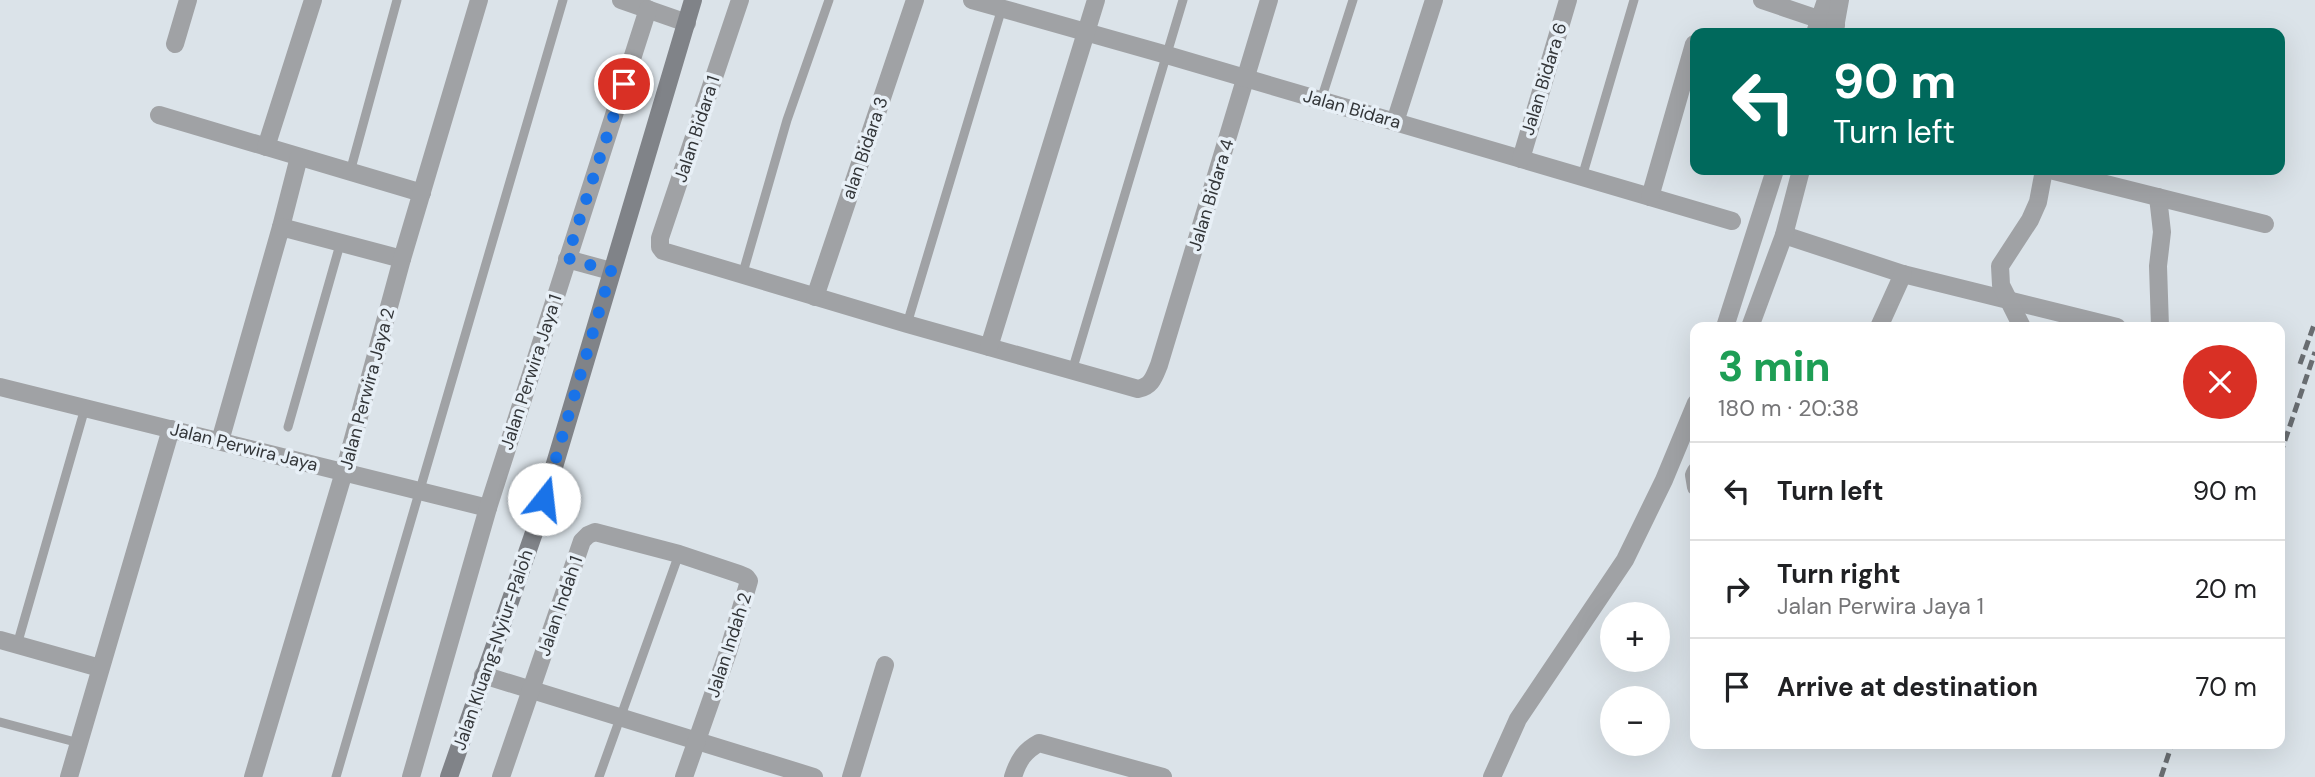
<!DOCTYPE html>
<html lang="en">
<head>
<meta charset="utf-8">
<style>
  body { margin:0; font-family:"DM Sans",sans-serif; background:#f6f6f6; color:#202124; height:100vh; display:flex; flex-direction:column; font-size:26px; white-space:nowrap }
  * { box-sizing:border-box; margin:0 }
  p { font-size:23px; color:#757577 }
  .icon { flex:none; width:38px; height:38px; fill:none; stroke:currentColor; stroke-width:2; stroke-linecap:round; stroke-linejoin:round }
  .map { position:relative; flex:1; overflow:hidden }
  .panel { position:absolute; left:1690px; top:322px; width:595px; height:427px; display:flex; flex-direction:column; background:#fff; border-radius:14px; box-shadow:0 7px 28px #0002 }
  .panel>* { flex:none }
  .hud { position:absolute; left:1690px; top:28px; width:595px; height:147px; border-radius:14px; box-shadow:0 7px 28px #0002; background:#00695c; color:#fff; overflow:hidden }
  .tools { position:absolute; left:1600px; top:602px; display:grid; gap:14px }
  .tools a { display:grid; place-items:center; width:70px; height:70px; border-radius:50%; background:#fff; box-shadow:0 7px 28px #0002; font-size:35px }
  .pin { position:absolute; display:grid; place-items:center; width:60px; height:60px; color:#fff; margin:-30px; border:4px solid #fff; border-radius:50%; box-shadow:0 2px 7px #0007 }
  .me { position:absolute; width:77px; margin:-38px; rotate:16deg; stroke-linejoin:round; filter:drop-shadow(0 0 5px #0008) }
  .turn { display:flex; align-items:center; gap:24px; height:147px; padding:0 28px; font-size:32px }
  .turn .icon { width:91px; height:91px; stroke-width:2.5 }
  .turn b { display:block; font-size:49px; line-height:60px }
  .round { display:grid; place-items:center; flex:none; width:74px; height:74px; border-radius:37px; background:#f6f6f6 }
  .head { display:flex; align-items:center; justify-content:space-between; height:119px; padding:0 28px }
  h1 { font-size:42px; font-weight:800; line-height:52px; color:#1e9e55 }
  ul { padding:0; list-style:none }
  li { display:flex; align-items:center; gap:21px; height:98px; padding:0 28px; border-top:2px solid #e0e0e0 }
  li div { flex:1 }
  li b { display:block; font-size:26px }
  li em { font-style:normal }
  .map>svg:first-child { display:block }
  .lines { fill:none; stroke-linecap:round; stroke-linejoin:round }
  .lane { stroke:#a0a2a5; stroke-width:9 }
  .street { stroke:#a0a2a5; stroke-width:18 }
  .secondary { stroke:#808388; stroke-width:18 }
  .rail { stroke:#696d71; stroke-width:5; stroke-dasharray:10 5; stroke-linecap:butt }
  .route { stroke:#1a73e8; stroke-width:12; stroke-dasharray:0 21.6 }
  .labels { text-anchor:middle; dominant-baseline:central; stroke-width:7; stroke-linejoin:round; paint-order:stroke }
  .street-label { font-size:18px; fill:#333639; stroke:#e8f0f7 }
</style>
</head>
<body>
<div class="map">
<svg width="2315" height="777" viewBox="0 0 2315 777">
  <rect width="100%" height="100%" fill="#dbe3e9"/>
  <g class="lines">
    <g class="lane">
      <polyline points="1321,100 1353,0"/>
      <polyline points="350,172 397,0"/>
      <polyline points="1582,177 1634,0"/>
      <polyline points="742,276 787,120 829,0"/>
      <polyline points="907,324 1002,8"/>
      <polyline points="1072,371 1183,0"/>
      <polyline points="288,427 341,241"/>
      <polyline points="17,645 85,408"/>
      <polyline points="0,722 79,743"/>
      <polyline points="336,777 563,0"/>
      <polyline points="599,777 679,554"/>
    </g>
    <g class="street">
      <polyline points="621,0 687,23"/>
      <path d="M 740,0 L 660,238 L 660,247 L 663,251 L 907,324 L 1138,389 C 1152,386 1154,377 1159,365 L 1269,0"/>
      <polyline points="972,0 1167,55 1732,221"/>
      <polyline points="1762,0 1836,25"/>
      <polyline points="1815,33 1826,0"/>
      <polyline points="1834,33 1840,0"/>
      <polyline points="175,44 188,0"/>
      <polyline points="159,115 422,193"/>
      <polyline points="1395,122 1434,0"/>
      <polyline points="266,147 313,0"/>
      <polyline points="1521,159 1568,0"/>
      <polyline points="2050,170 2265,224"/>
      <polyline points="1650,197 1694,44"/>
      <polyline points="2158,197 2162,232 2158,266 2160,327"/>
      <polyline points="281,227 299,157"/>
      <polyline points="1784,235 1903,274 2117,327"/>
      <polyline points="567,259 611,271"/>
      <polyline points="815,297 915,0"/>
      <polyline points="1725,327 1775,170"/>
      <polyline points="1750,327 1784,235 1801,170"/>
      <polyline points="1879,327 1903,274"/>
      <polyline points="2022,327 2001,285 2000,266 2030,220 2038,202 2044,170"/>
      <polyline points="989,347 1096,0"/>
      <polyline points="0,387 488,508"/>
      <polyline points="220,441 281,227 402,259"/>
      <polyline points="1696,471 1694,475 1696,487"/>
      <polyline points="0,640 100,668"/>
      <polyline points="483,675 814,777"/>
      <polyline points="69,777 171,429"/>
      <polyline points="253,777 344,472 402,259 479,0"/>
      <polyline points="411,777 488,508 648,9"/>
      <polyline points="501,777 582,541 588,535 595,532 679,554 739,574 746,577 749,581 728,652 684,777"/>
      <polyline points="851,777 885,665"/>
      <path d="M 1013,777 C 1018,761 1024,751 1039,743 L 1163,777"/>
      <polyline points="1492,777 1518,719 1625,560 1664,480 1696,403"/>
    </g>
    <polyline class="secondary" points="449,777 537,524 693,0"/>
    <g class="rail">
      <polyline points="2300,364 2315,322"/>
      <polyline points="2280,455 2315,352"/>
      <polyline points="2161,777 2172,744"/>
    </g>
  </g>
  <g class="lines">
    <polyline class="route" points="544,499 611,271 567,258 624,84"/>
  </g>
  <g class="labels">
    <g class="street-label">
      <text transform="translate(1544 79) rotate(-73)">Jalan Bidara 6</text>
      <text transform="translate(1352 109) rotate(16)">Jalan Bidara</text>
      <text transform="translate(697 129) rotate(-72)">Jalan Bidara 1</text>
      <text transform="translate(865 148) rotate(-71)">alan Bidara 3</text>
      <text transform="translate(1211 195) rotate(-73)">Jalan Bidara 4</text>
      <text transform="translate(531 372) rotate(-72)">Jalan Perwira Jaya 1</text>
      <text transform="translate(367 389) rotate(-75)">Jalan Perwira Jaya 2</text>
      <text transform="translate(244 447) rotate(14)">Jalan Perwira Jaya</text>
      <text transform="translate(560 606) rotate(-71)">Jalan Indah 1</text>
      <text transform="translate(729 645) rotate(-72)">Jalan Indah 2</text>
      <text transform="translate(493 650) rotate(-71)">Jalan Kluang-Nyiur-Paloh</text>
    </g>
  </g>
</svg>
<div class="tools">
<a>+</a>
<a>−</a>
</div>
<div class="pin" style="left:624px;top:84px;background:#d93025"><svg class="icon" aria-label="arrive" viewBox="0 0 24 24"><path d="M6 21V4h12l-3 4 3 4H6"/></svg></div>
<svg class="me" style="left:544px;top:499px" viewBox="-20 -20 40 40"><circle r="19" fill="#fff"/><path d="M0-13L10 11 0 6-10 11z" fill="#1a73e8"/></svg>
<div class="hud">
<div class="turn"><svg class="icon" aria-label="left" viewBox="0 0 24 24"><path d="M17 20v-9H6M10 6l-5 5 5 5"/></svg><div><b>90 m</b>Turn left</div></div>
</div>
<section class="panel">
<div class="head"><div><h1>3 min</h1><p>180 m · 20:38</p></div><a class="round" style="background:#d93025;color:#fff"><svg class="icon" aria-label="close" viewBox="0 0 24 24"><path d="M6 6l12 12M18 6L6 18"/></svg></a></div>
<ul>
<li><svg class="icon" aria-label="left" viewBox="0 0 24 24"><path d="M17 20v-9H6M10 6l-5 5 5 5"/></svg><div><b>Turn left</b></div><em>90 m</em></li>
<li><svg class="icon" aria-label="right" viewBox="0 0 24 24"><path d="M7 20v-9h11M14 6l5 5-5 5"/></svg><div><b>Turn right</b><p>Jalan Perwira Jaya 1</p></div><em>20 m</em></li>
<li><svg class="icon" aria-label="arrive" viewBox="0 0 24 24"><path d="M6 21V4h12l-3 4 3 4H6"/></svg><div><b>Arrive at destination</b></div><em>70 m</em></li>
</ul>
</section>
</div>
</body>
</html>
